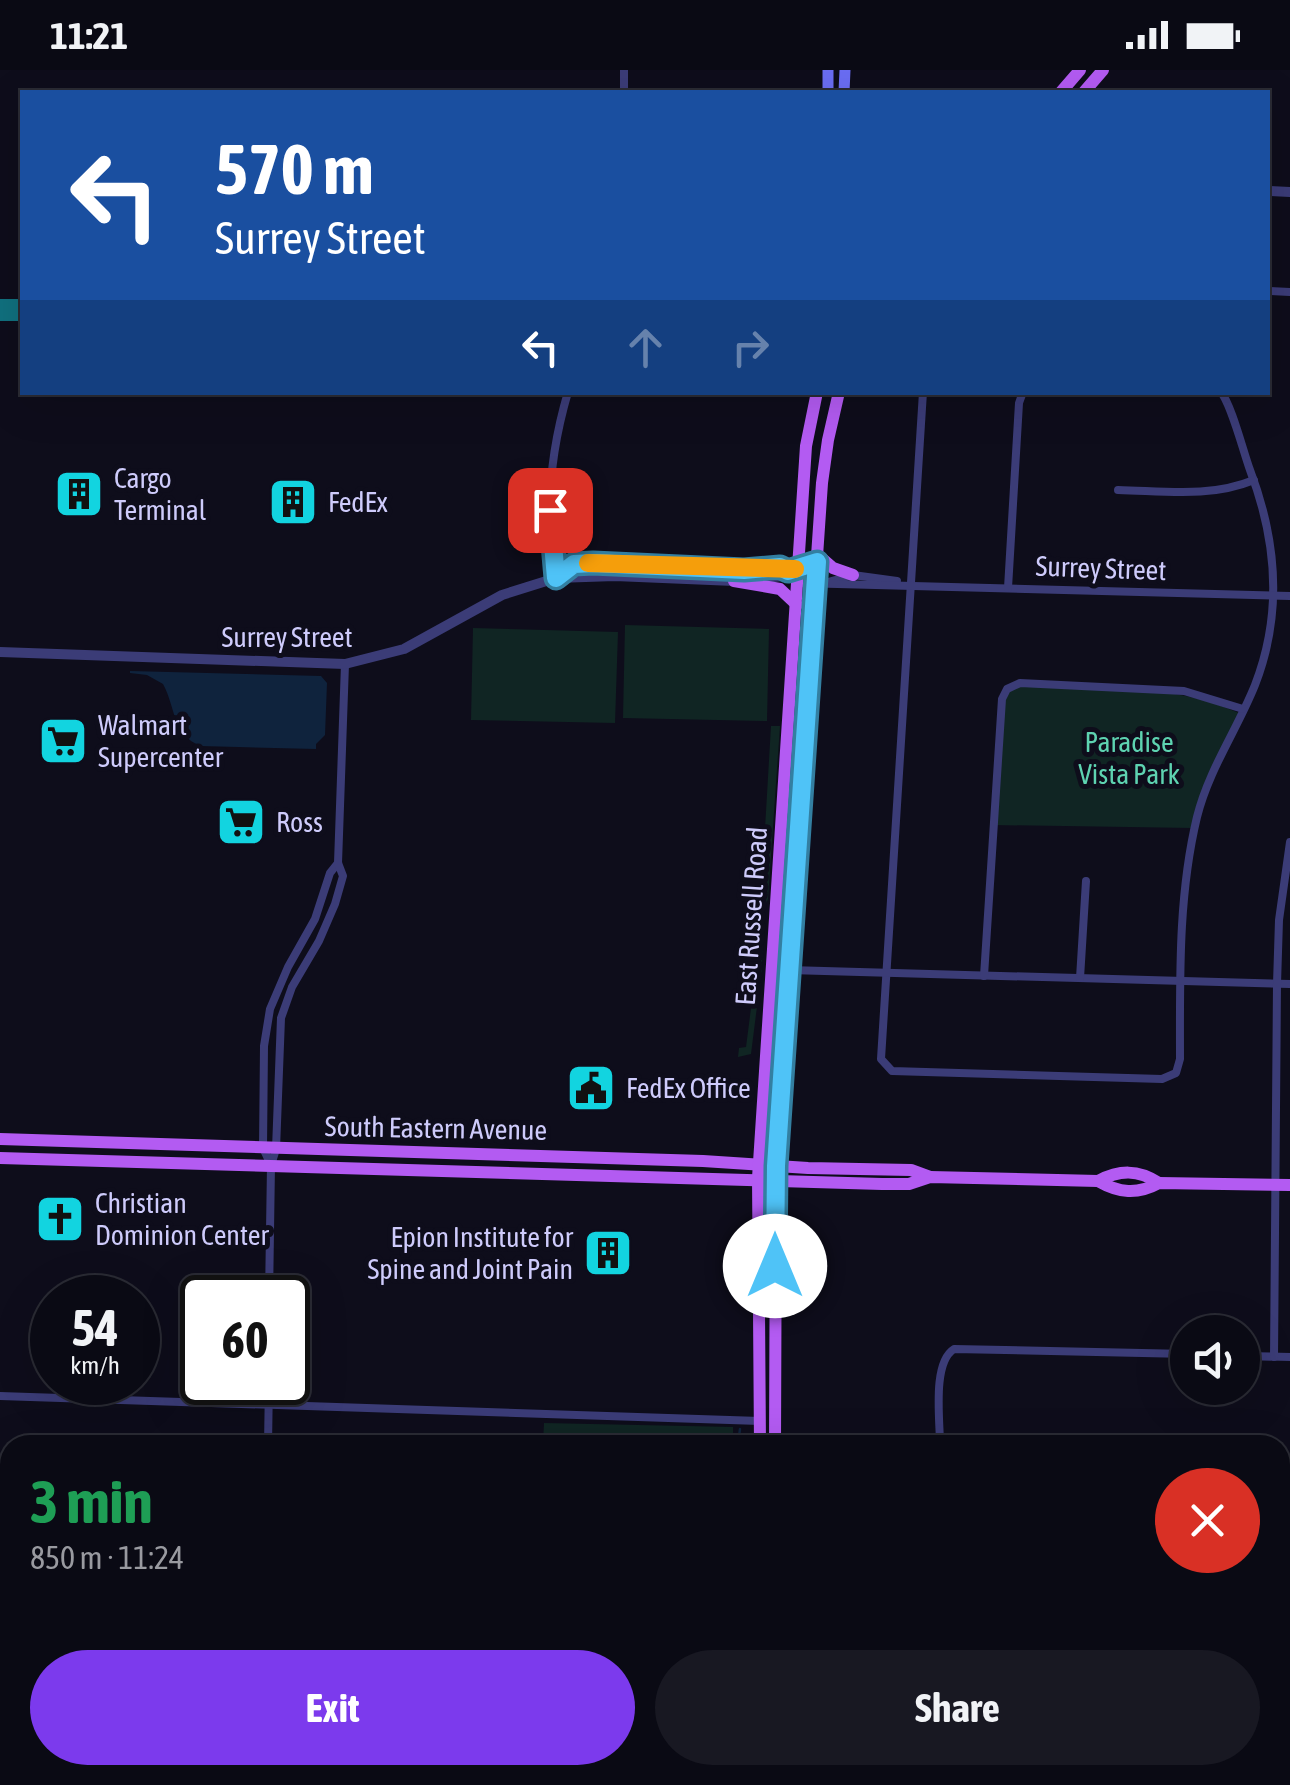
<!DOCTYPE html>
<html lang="en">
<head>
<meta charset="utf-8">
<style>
  body { margin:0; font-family:"Asap Condensed",sans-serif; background:#181822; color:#f1f3f6; height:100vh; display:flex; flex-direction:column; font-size:38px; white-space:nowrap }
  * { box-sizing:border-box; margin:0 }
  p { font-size:32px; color:#999aa0 }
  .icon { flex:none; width:55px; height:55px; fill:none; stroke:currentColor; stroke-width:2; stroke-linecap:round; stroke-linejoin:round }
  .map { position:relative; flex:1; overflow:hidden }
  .details { position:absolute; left:0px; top:1365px; width:1290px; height:350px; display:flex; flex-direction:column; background:#0a0a14; border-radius:30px 30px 0 0; box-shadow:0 10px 40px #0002,0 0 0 2px #2a2b34 }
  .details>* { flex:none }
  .hud { position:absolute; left:20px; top:20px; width:1250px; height:305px; border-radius:0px; box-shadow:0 10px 40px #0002,0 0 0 2px #2a2b34; background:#1a4fa0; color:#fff; overflow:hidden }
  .buttons { position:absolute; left:1170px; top:1245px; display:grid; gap:20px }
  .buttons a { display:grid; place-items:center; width:90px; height:90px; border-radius:50%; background:#0a0a14; box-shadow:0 10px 40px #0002,0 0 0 2px #2a2b34; font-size:50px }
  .speed { position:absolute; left:30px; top:1205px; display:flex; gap:20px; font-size:50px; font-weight:700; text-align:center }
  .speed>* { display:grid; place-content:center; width:130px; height:130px; border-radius:50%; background:#0a0a14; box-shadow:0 10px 40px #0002,0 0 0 2px #2a2b34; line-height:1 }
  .speed small { font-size:25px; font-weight:400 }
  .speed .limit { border:5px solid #111; border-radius:15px; background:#fff; color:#111 }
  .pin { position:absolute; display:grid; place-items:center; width:85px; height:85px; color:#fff; margin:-42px; border-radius:20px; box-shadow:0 5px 15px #0006 }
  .me { position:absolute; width:110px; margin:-55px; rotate:0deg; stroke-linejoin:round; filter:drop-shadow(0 0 8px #0008) }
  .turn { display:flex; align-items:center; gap:35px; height:210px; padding:0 30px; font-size:45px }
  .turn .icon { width:130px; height:130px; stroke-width:2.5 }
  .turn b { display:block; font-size:70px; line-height:85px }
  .lanes { display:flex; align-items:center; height:95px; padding:0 30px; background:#0003; justify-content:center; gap:50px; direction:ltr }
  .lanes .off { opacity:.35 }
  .round { display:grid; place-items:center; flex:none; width:105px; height:105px; border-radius:52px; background:#181822 }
  .head { display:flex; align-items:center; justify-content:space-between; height:170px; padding:0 30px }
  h1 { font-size:60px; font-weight:700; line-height:75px; color:#1e9e55 }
  .button { display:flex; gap:20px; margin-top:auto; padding:20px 30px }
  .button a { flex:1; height:115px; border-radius:60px; background:#7c3aed; color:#fff; font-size:40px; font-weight:700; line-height:115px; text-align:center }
  .button a+a { background:#181822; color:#f1f3f6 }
  .status { display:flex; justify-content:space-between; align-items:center; height:70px; padding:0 50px; background:#0a0a14; direction:ltr }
  .status svg { height:28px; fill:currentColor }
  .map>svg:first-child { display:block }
  .green { fill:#102523 }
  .water { fill:#0f233d }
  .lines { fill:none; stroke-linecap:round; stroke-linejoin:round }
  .stream { stroke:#0f233d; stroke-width:2.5 }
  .taxiway { stroke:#10707e; stroke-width:22 }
  .minor { stroke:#3b3c77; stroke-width:8 }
  .tertiary { stroke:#3b3c77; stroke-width:10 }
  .secondary { stroke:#6a6df3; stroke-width:11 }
  .primary { stroke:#b35bf2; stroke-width:12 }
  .route-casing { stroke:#337fa1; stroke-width:25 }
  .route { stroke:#4fc3f7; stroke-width:18 }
  .slow { stroke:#f59e0b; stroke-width:18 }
  .labels { text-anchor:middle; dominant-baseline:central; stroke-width:10; stroke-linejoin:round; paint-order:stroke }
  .poi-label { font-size:28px; fill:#cecbfb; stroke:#0e0d1b; text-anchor:start }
  .street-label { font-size:28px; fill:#cecbfb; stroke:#0e0d1b }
  .park-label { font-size:28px; fill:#5ed3b1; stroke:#0e0d1b }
</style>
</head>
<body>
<div class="status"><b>11:21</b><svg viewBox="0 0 49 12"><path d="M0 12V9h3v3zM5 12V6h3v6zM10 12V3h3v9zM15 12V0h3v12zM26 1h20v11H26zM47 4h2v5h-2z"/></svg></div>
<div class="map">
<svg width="1290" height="1715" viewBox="0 0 1290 1715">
  <rect width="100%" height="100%" fill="#0e0d1b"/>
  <g class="green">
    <polygon points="625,555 769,559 767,651 623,648"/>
    <polygon points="473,558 618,562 615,653 471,650"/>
    <path d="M 1011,616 C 1087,619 1169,611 1239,643 L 1193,758 L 993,755 L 1002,626 Z"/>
    <polygon points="771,656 780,656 768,829 763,841 762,897 751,984 738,987 739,978 746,977 758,884 761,824 753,823 753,794 763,793"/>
    <polygon points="544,1353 733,1357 733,1375 543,1375"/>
  </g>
  <path class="water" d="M 130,601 L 321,606 L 327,613 L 325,665 L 316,674 L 316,679 L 201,676 C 172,665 176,638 163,614 L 147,605 L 130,603 Z"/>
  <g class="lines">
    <g class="stream">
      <polyline points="738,1375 740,1359"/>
      <polyline points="896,1705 907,1715"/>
    </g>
    <polyline class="taxiway" points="0,240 22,240"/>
    <g class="minor">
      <polyline points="624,22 624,0"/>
      <polyline points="1268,221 1290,222"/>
      <path d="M 923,322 L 881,989 L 892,1001 L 1162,1009 L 1176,1003 L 1180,989 C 1180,908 1178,826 1197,747 C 1209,699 1237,660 1255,615 C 1283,543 1277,471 1250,400 C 1243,381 1232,336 1221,322"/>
      <path d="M 1118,420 C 1165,421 1210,428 1254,410"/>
      <path d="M 556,508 C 544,445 550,383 568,322"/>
      <polyline points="828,512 853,505 897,511"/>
      <polyline points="799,513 1290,526"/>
      <polyline points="1008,518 1019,333 1023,322"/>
      <polyline points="789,900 1290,914"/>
      <polyline points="984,906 1002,629 1007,619 1020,613 1184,621 1243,639"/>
      <polyline points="1080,908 1086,811"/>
      <polyline points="271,1095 263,1078 264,976 270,939 288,897 315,849 330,803 338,793"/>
      <polyline points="269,1228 271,1095 276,1079 281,948 292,917 319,871 335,834 343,806 338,793 345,594"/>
      <polyline points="1242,1286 1290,1287"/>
      <polyline points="1274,1287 1277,914 1279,850 1290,772"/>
      <polyline points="0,1326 760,1351"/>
      <polyline points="268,1375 269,1312"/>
      <path d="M 940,1375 C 940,1350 932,1293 954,1279 L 1188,1284"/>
      <polyline points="1280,1449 1290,1449"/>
      <polyline points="0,1574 10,1575"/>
      <polyline points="1280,1612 1290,1612"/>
      <polyline points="514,1705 514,1715"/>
      <polyline points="1028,1705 1040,1715"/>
      <polyline points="138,1715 138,1705"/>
      <polyline points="260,1715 260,1705"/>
    </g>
    <g class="tertiary">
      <polyline points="1268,121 1290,122"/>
      <polyline points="556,508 574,495 593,493 744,500 780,497 788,501"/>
      <polyline points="0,582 345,594 404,579 502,525 556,508 615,506 734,511 783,506 788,501 817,492"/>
    </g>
    <g class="secondary">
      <polyline points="828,22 828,0"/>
      <polyline points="844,22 845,0"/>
    </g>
    <g class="primary">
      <polyline points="1061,22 1080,0"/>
      <polyline points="1084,22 1103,0"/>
      <polyline points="818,485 833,498 853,505"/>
      <polyline points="734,511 780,519 797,535"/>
      <polyline points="0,1069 703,1091 808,1098 911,1100 930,1107"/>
      <path d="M 0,1088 L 882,1114 L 909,1114 L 930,1107 L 1098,1111 C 1119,1100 1138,1099 1159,1113"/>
      <path d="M 1098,1111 C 1119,1123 1137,1125 1159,1113 L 1290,1115"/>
      <polyline points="760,1375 758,1108 806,376 817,322"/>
      <polyline points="775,1375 776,1109 780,1028 822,413 828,370 839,322"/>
      <polyline points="759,1715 759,1705"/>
      <polyline points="774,1715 774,1705"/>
    </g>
  </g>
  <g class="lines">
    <g class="route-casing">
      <polyline id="route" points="550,440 556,508 574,494 593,493 744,500 780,497 788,501 817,492 776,1096 775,1196"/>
    </g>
    <use href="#route" class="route"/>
    <polyline class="slow" points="588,493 795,499"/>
  </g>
  <defs>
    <g id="building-square" transform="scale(2.5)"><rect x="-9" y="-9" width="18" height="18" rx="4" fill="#12d4e0" stroke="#0e0d1b"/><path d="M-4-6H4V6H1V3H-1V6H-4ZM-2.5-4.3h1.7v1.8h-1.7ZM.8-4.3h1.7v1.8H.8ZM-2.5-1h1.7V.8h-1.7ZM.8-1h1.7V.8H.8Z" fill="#111"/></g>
    <g id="supermarket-square" transform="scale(2.5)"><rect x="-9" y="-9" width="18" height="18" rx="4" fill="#12d4e0" stroke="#0e0d1b"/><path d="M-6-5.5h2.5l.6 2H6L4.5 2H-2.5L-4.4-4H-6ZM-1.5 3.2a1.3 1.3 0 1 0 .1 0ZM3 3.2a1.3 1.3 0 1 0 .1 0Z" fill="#111"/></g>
    <g id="civic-square" transform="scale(2.5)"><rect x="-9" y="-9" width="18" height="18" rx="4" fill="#12d4e0" stroke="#0e0d1b"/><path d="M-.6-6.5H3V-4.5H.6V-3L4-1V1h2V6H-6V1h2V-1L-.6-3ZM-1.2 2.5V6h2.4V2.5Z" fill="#111"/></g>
    <g id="church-square" transform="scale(2.5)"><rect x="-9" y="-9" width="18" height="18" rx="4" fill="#12d4e0" stroke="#0e0d1b"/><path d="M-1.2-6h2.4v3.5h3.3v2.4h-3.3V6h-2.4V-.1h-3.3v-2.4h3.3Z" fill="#111"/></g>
  </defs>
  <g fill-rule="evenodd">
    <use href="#building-square" x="79" y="424"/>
    <use href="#building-square" x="293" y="432"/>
    <use href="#supermarket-square" x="63" y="671"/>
    <use href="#supermarket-square" x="241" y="752"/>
    <use href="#civic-square" x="591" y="1018"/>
    <use href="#church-square" x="60" y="1149"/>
    <use href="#building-square" x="608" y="1183"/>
  </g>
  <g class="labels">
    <g class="poi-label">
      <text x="114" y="408">Cargo<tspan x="114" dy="32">Terminal</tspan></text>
      <text x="328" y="432">FedEx</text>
      <text x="98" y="655">Walmart<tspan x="98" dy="32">Supercenter</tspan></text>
      <text x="276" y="752">Ross</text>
      <text x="626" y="1018">FedEx Office</text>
      <text x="95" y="1133">Christian<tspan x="95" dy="32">Dominion Center</tspan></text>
      <text x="573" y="1167" text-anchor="end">Epion Institute for<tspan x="573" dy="32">Spine and Joint Pain</tspan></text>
    </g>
    <g class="street-label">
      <text transform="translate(1101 498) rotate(2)">Surrey Street</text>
      <text x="287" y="567">Surrey Street</text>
      <text transform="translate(751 846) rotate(-86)">East Russell Road</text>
      <text transform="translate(436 1058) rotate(1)">South Eastern Avenue</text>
    </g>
    <g class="park-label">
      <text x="1129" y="672">Paradise<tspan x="1129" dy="32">Vista Park</tspan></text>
    </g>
  </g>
</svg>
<div class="buttons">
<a><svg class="icon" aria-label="sound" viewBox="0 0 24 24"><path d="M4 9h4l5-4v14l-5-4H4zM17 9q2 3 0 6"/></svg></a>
</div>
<div class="speed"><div>54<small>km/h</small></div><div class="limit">60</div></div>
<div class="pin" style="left:550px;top:440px;background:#d93025"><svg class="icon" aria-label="arrive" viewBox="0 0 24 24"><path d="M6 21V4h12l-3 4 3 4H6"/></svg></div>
<svg class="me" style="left:775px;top:1196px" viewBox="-20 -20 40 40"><circle r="19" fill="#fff"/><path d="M0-13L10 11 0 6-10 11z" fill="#4fc3f7"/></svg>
<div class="hud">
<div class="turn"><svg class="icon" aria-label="left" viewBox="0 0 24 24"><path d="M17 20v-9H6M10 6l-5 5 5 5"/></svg><div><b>570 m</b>Surrey Street</div></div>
<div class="lanes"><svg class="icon" aria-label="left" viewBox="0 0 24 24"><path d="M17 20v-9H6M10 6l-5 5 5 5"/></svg><svg class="icon off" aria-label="ahead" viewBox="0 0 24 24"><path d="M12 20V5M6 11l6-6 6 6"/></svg><svg class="icon off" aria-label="right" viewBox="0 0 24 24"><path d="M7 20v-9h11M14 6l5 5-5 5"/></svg></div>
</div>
<section class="details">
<div class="head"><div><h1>3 min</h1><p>850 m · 11:24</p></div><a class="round" style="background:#d93025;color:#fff"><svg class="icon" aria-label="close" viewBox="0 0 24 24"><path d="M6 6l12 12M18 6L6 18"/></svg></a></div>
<div class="button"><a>Exit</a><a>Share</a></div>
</section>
</div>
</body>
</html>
